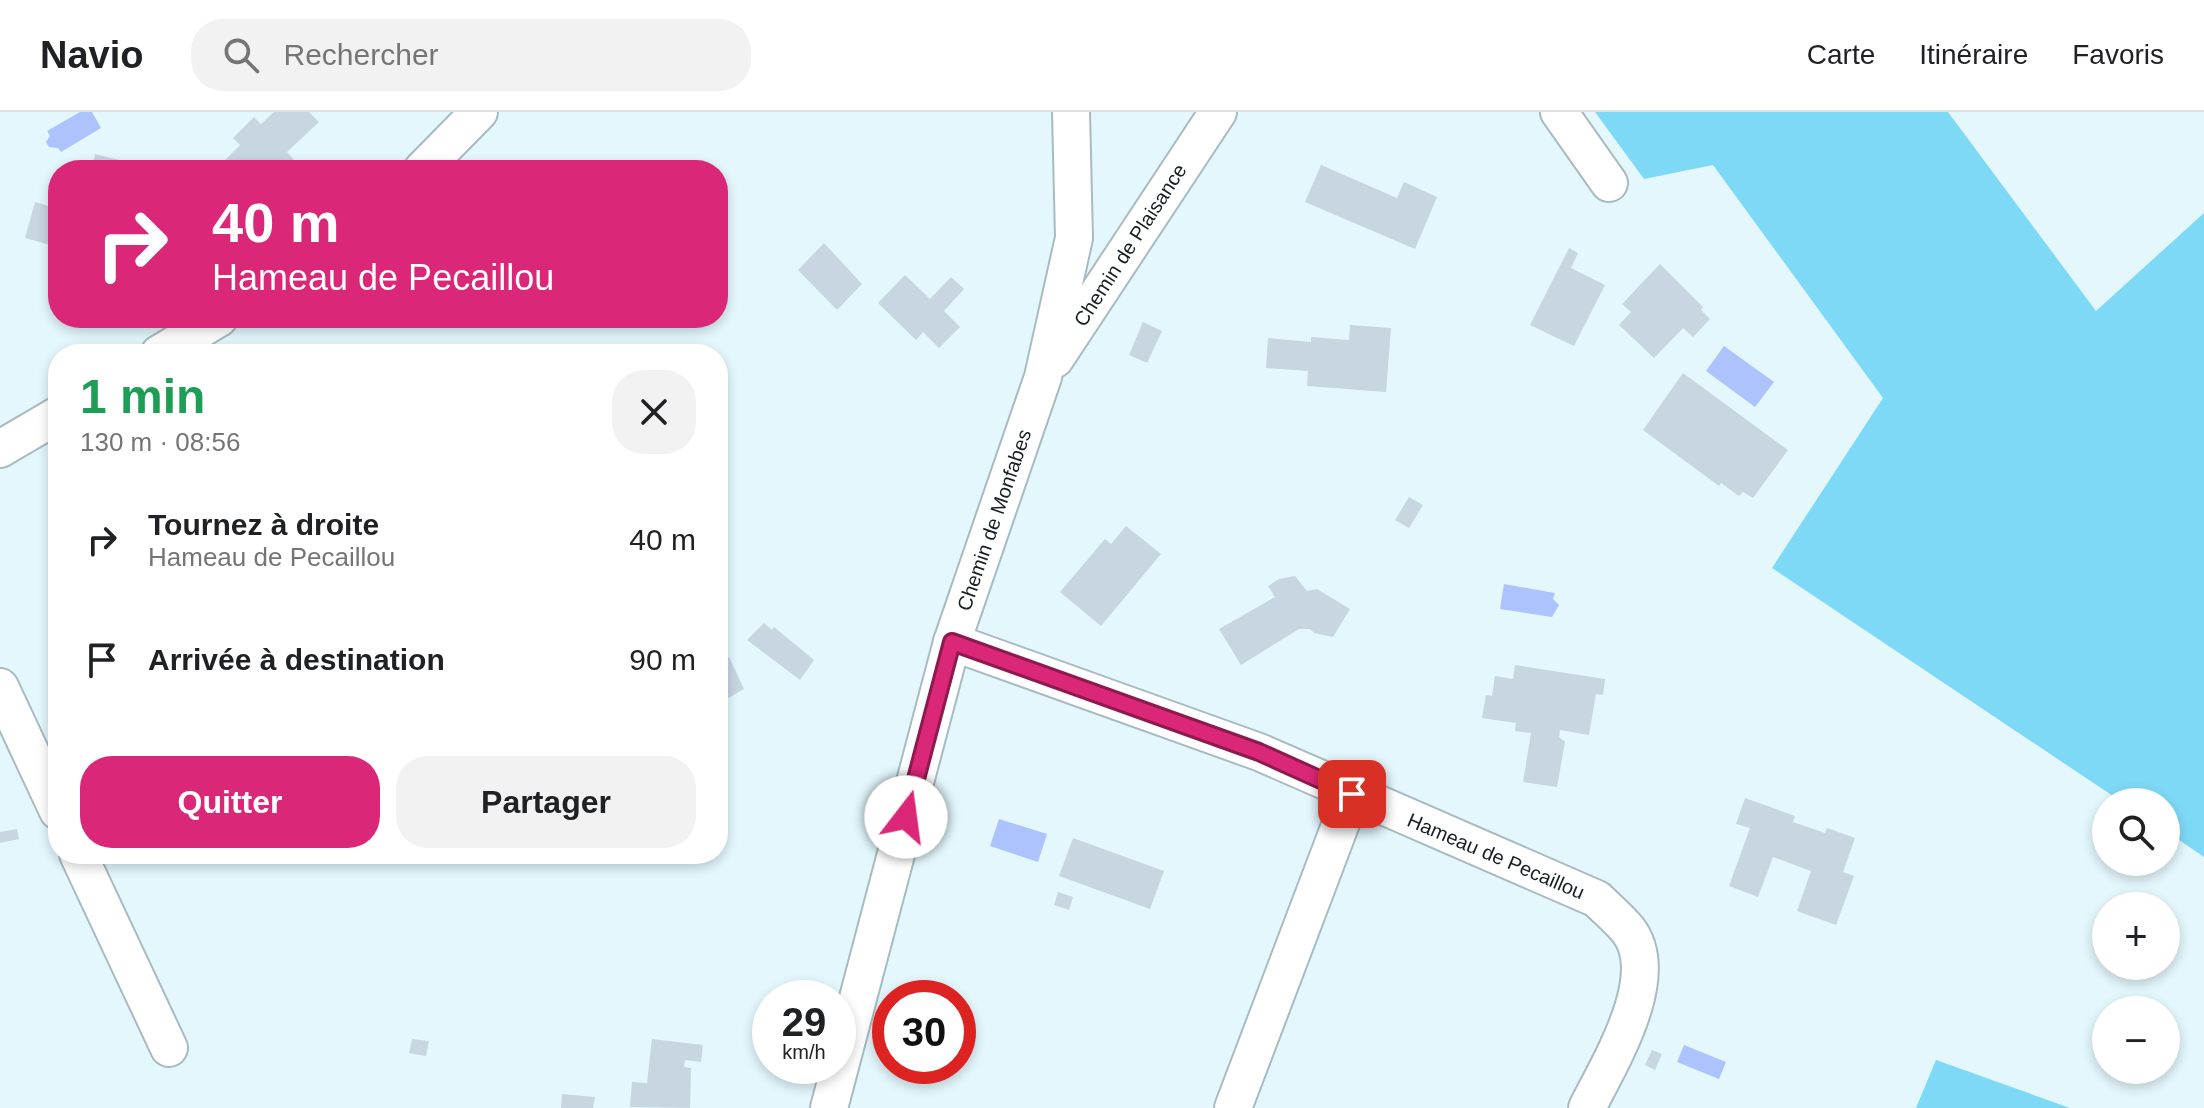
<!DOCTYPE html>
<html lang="fr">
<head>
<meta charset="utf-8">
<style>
  body { margin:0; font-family:Arial,sans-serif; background:#f2f2f2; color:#202124; height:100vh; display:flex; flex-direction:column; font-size:30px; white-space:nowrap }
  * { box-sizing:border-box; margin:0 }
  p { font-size:26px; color:#757577 }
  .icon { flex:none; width:44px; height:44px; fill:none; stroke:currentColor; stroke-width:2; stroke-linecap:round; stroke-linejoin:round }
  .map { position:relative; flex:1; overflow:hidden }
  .side { position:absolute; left:48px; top:232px; width:680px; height:520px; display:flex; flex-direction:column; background:#fff; border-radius:32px; box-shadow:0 4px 12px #0003 }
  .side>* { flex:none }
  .hud { position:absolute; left:48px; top:48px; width:680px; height:168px; border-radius:32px; box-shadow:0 4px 12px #0003; background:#db2777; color:#fff; overflow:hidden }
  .fabs { position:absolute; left:2092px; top:676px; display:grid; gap:16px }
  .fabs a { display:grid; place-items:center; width:88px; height:88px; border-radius:50%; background:#fff; box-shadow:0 4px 12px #0003; font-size:40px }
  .speed { position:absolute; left:752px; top:868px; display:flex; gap:16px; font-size:40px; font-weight:700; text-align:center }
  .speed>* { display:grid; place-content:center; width:104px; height:104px; border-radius:50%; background:#fff; box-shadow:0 4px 12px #0003; line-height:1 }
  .speed small { font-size:20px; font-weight:400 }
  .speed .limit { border:12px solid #d22; background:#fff; color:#111 }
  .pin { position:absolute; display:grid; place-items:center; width:68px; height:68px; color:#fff; margin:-34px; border-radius:16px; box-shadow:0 4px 12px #0006 }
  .me { position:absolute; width:88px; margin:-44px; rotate:15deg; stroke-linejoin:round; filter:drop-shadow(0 0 6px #0008) }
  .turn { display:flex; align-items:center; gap:28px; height:168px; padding:0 32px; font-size:36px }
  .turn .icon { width:104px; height:104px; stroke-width:2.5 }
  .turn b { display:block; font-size:56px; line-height:68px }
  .round { display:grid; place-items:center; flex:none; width:84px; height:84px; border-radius:32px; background:#f2f2f2 }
  .overview { display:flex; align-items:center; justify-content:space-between; height:136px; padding:0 32px }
  h1 { font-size:48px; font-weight:800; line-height:60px; color:#1e9e55 }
  .action { display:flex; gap:16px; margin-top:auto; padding:16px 32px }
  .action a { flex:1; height:92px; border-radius:32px; background:#db2777; color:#fff; font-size:32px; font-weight:800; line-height:92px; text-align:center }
  .action a+a { background:#f2f2f2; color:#202124 }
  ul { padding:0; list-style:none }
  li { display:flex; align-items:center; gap:24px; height:120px; padding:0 32px }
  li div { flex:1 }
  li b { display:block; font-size:30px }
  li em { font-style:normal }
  header { display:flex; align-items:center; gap:48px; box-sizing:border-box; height:112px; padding:0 40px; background:#fff; border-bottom:2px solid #e0e0e0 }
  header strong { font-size:38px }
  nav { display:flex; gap:44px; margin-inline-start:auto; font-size:28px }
  .search { width:560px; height:72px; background:#f2f2f2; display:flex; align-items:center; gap:20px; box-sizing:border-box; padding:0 28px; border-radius:32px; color:#757577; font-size:30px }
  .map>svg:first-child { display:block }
  .green { fill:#7ed9f6 }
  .water { fill:#adc3fe }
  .building { fill:#c8d6e2 }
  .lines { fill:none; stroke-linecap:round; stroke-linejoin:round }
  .minor-casing { stroke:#a8bbc1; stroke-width:40 }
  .minor { stroke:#fff; stroke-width:36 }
  .route-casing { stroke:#8e194d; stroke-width:20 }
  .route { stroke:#db2777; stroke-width:14 }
  .labels { text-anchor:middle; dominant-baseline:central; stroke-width:8; stroke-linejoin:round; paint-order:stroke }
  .street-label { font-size:20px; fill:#181f21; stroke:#fff }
</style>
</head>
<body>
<header>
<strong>Navio</strong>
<div class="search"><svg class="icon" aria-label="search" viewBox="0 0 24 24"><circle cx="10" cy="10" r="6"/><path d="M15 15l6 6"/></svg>Rechercher</div>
<nav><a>Carte</a><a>Itinéraire</a><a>Favoris</a></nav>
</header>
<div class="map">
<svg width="2204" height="996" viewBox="0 0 2204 996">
  <rect width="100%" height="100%" fill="#e3f7fd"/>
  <g class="green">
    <polygon points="1595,0 1948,0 2096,199 2204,101 2204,745 2166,719 2166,690 2122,690 1772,456 1883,286 1713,53 1644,67"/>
    <polygon points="1936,948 2070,996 1916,996"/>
  </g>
  <g class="water">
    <polygon points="80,0 92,0 101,16 61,40 58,36 49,35 46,30 50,24 47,19"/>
    <polygon points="1724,234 1774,270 1755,295 1706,259"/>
    <polygon points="1504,472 1555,481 1553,487 1559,493 1552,505 1500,497"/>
    <polygon points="999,707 1047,722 1038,750 990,734"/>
    <polygon points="1684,933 1726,950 1719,967 1677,950"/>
  </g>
  <g class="building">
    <polygon points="274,0 309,0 319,10 287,40 295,49 285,58 235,58 225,48 240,33 233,26 254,5 261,12"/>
    <polygon points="95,42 132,51 130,58 91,58"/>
    <polygon points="1321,53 1397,86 1404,70 1437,85 1415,137 1305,90"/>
    <polygon points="35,90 58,97 58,135 25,126"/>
    <polygon points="824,131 862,172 837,198 798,158"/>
    <polygon points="1569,136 1578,141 1571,156 1605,173 1574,234 1530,213"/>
    <polygon points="1660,152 1703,195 1701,198 1710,207 1693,225 1683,216 1654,246 1619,213 1631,200 1622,192"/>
    <polygon points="905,163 930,187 951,165 964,177 944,199 960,215 939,236 923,220 916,228 878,191"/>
    <polygon points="1143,210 1162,219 1147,251 1129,243"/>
    <polygon points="1350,213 1391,216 1386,280 1307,274 1308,259 1266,256 1268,226 1311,230 1311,225 1349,228"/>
    <polygon points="1683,261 1788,338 1753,386 1743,380 1739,384 1721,371 1719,374 1643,318"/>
    <polygon points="1409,385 1423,393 1409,416 1395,408"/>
    <polygon points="1126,414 1161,442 1101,514 1060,480 1105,427 1111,432"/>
    <polygon points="1295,464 1307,479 1317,477 1350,497 1333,525 1314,521 1310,517 1299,517 1241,553 1219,517 1275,485 1268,474 1279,467"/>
    <polygon points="764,511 772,518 774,515 814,548 800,568 747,528"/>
    <polygon points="729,545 744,577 718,592 718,551"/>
    <polygon points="1515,553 1605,567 1603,583 1596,582 1589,623 1560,618 1559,625 1565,630 1557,675 1523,670 1531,621 1515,619 1516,611 1482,606 1486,583 1492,584 1495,564 1513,567"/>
    <polygon points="1745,686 1795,704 1793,710 1825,721 1827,716 1855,726 1843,760 1854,764 1836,813 1797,799 1811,759 1773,745 1758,785 1729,774 1750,716 1736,712"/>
    <polygon points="17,717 19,727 0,731 0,720"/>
    <polygon points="1073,726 1164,759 1150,797 1059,764"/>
    <polygon points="1058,780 1073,785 1069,798 1054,793"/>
    <polygon points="412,927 429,929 426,944 409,941"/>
    <polygon points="652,927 703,933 701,950 685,948 684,955 691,956 690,996 630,995 632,970 647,971"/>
    <polygon points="1652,938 1662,942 1655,958 1645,953"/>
    <polygon points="562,982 595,985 593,996 561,996"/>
  </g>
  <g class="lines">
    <g class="minor-casing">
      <g id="minor">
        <polyline points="1559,0 1609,71"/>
        <polyline points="422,58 479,0"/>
        <polyline points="159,242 219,206"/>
        <polyline points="1055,247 1218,0"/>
        <polyline points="0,337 58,303"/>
        <path d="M 952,530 L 1259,640 L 1597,787 C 1607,797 1619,807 1628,818 C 1664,864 1609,952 1587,996"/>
        <polyline points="0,575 58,699"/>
        <polyline points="78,742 169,936"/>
        <polyline points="829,996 952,530 1043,265 1074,126 1071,0"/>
        <polyline points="1233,996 1352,682"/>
      </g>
    </g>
    <use href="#minor" class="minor"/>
  </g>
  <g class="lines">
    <g class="route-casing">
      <polyline id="route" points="906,705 952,530 1259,640 1352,682"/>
    </g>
    <use href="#route" class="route"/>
  </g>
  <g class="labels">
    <g class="street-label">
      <text transform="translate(1130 133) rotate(-57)">Chemin de Plaisance</text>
      <text transform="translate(994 408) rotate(-71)">Chemin de Monfabes</text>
      <text transform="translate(1496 744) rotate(23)">Hameau de Pecaillou</text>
    </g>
  </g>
</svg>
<div class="fabs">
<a><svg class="icon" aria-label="search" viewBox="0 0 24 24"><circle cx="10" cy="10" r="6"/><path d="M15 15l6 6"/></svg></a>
<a>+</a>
<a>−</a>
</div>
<div class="speed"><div>29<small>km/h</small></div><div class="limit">30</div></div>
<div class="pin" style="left:1352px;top:682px;background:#d93025"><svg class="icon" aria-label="arrive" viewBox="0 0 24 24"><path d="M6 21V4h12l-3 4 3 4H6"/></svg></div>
<svg class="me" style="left:906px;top:705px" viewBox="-20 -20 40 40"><circle r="19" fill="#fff"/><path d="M0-13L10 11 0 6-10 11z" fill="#db2777"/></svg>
<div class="hud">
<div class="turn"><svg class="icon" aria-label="right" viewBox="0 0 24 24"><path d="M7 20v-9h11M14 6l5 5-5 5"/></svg><div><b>40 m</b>Hameau de Pecaillou</div></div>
</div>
<section class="side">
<div class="overview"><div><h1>1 min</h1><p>130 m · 08:56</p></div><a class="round"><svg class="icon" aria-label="close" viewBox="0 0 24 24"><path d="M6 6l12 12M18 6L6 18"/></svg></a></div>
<ul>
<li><svg class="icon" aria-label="right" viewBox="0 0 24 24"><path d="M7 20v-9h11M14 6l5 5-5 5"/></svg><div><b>Tournez à droite</b><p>Hameau de Pecaillou</p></div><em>40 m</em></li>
<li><svg class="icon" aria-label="arrive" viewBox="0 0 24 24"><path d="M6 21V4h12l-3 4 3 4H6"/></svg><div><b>Arrivée à destination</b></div><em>90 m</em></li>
</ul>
<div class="action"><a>Quitter</a><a>Partager</a></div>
</section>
</div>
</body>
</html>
